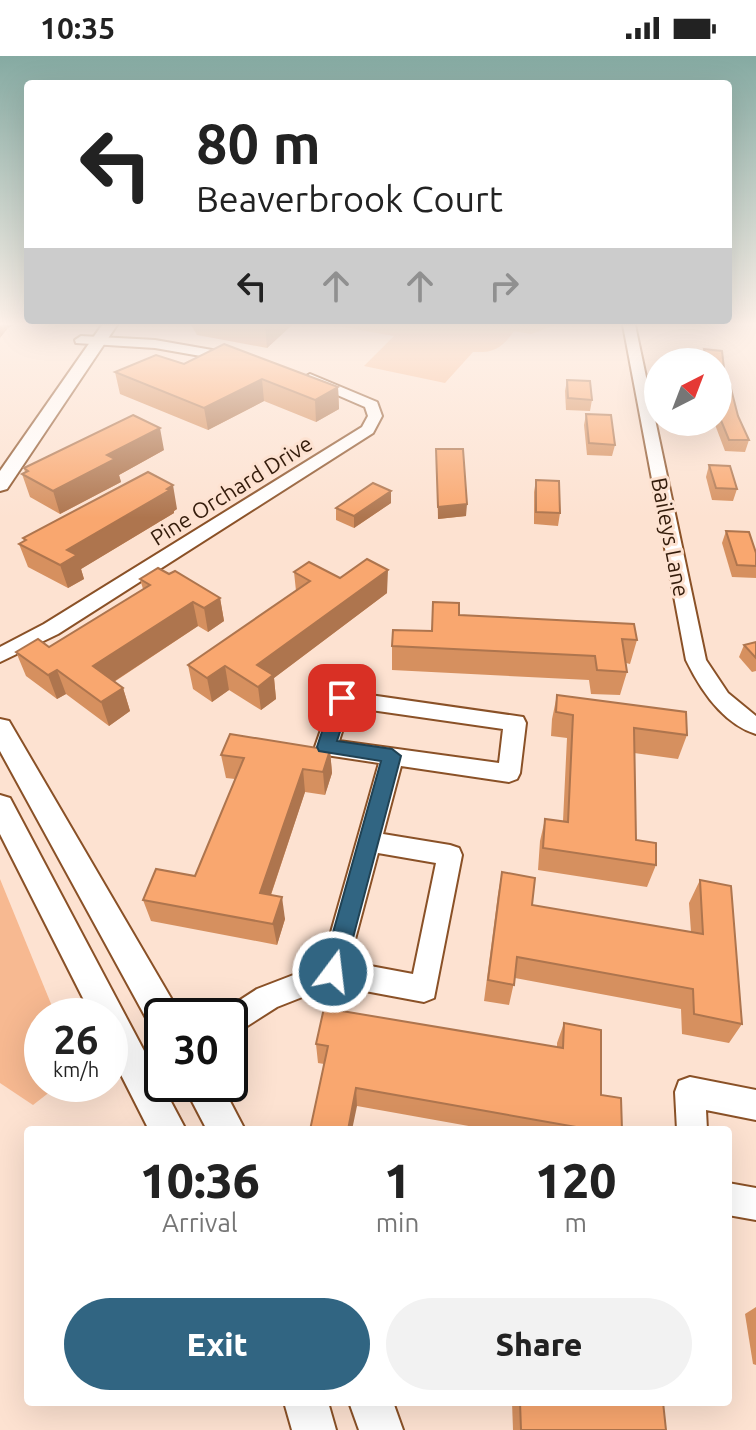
<!DOCTYPE html>
<html lang="en">
<head>
<meta charset="utf-8">
<style>
  body { margin:0; font-family:Ubuntu,sans-serif; background:#f2f2f2; color:#222; height:100vh; display:flex; flex-direction:column; font-size:30px; white-space:nowrap }
  * { box-sizing:border-box; margin:0 }
  p { font-size:26px; color:#767676 }
  .icon { flex:none; width:44px; height:44px; fill:none; stroke:currentColor; stroke-width:2; stroke-linecap:round; stroke-linejoin:round }
  .map { position:relative; flex:1; overflow:hidden }
  .panel { position:absolute; left:24px; top:1070px; width:708px; height:280px; display:flex; flex-direction:column; background:#fff; border-radius:8px; box-shadow:0 8px 32px #0002 }
  .panel>* { flex:none }
  .banner { position:absolute; left:24px; top:24px; width:708px; height:244px; border-radius:8px; box-shadow:0 8px 32px #0002; background:#fff; color:#222; overflow:hidden }
  .needle { width:52px; rotate:42deg }
  .fabs { position:absolute; left:644px; top:292px; display:grid; gap:16px }
  .fabs a { display:grid; place-items:center; width:88px; height:88px; border-radius:50%; background:#fff; box-shadow:0 8px 32px #0002; font-size:40px }
  .speed { position:absolute; left:24px; top:942px; display:flex; gap:16px; font-size:40px; font-weight:700; text-align:center }
  .speed>* { display:grid; place-content:center; width:104px; height:104px; border-radius:50%; background:#fff; box-shadow:0 8px 32px #0002; line-height:1 }
  .speed small { font-size:20px; font-weight:400 }
  .speed .limit { border:4px solid #111; border-radius:12px; background:#fff; color:#111 }
  .pin { position:absolute; display:grid; place-items:center; width:68px; height:68px; color:#fff; margin:-34px; border-radius:16px; box-shadow:0 4px 12px #0006 }
  .me { position:absolute; width:88px; margin:-44px; rotate:15deg; stroke-linejoin:round; filter:drop-shadow(0 0 6px #0008) }
  .turn { display:flex; align-items:center; gap:28px; height:168px; padding:0 40px; font-size:36px }
  .turn .icon { width:104px; height:104px; stroke-width:2.5 }
  .turn b { display:block; font-size:56px; line-height:68px }
  .lanes { display:flex; align-items:center; height:76px; padding:0 40px; background:#0003; justify-content:center; gap:40px; direction:ltr }
  .lanes .off { opacity:.35 }
  .eta { display:flex; justify-content:space-evenly; align-items:center; height:136px; text-align:center }
  .eta b { font-size:48px; font-weight:800; line-height:56px }
  .cta { display:flex; gap:16px; margin-top:auto; padding:16px 40px }
  .cta a { flex:1; height:92px; border-radius:48px; background:#316582; color:#fff; font-size:32px; font-weight:800; line-height:92px; text-align:center }
  .cta a+a { background:#f2f2f2; color:#222 }
  .status { display:flex; justify-content:space-between; align-items:center; height:56px; padding:0 40px; background:#fff; direction:ltr }
  .status svg { height:22px; fill:currentColor }
  .map>svg:first-child { display:block }
  .green { fill:#f7b991 }
  .lines { fill:none; stroke-linecap:round; stroke-linejoin:round }
  .minor-casing { stroke:#8a5127; stroke-width:4 }
  .tertiary-casing { stroke:#8a5127; stroke-width:4 }
  .minor { fill:#fff; fill-rule:evenodd }
  .tertiary { fill:#fff; fill-rule:evenodd }
  .wall { fill:#d6905f }
  .shaded-wall { fill:#ae754e }
  .building { fill:#f9a76f; stroke:#ae754e; stroke-width:2 }
  .route { fill:#316582; stroke:#204254; stroke-width:2 }
  .labels { text-anchor:middle; dominant-baseline:central; stroke-width:6; stroke-linejoin:round; paint-order:stroke }
  .far-street-label { font-size:22px; fill:#341c0b; stroke:#fde2d1 }
</style>
</head>
<body>
<div class="status"><b>10:35</b><svg viewBox="0 0 49 12"><path d="M0 12V9h3v3zM5 12V6h3v6zM10 12V3h3v9zM15 12V0h3v12zM26 1h20v11H26zM47 4h2v5h-2z"/></svg></div>
<div class="map">
<svg width="756" height="1374" viewBox="0 0 756 1374">
  <rect width="100%" height="100%" fill="#fde2d1"/>
  <g class="green">
    <path d="M 556,269 L 531,278 L 514,275 C 502,292 494,297 473,296 L 445,327 L 364,310 L 394,280 L 338,270 Z"/>
    <polygon points="0,823 56,960 42,960 42,1028 60,1028 33,1049 0,1027"/>
  </g>
  <g class="lines">
    <g class="minor-casing">
      <g id="minor">
        <path d="M 623,269 L 635,269 L 706,604 L 728,637 L 756,660 L 756,678 C 723,668 700,633 686,604 Z"/>
        <polygon points="81,280 155,284 235,298 242,302 235,306 155,292 76,287 75,284"/>
        <polygon points="310,318 377,346 382,360 373,377 58,578 0,606 0,591 44,568 362,371 368,360 365,351 305,325 303,322"/>
        <path d="M 342,635 L 523,661 L 526,667 L 520,717 L 517,723 L 509,726 L 401,710 L 383,778 L 450,789 L 459,792 L 462,799 L 434,942 L 424,946 L 333,929 L 277,951 L 230,981 L 230,960 L 219,960 L 220,957 L 257,933 L 322,908 L 379,707 L 326,699 L 318,697 L 315,691 L 332,642 L 335,637 ZM 350,651 L 503,673 L 499,707 L 339,685 ZM 378,797 L 436,807 L 413,918 L 349,906 Z"/>
        <polygon points="690,1021 756,1034 756,1064 706,1054 707,1074 677,1074 675,1036 679,1025"/>
        <polygon points="728,1127 756,1132 756,1164 728,1159"/>
      </g>
    </g>
    <g class="tertiary-casing">
      <g id="tertiary">
        <polygon points="102,269 117,269 7,433 0,435 0,415"/>
        <polygon points="0,663 9,665 175,949 180,960 162,960 162,975 151,971 0,695"/>
        <polygon points="0,739 10,742 186,1074 149,1074 110,997 110,960 92,960 0,778"/>
        <polygon points="183,1028 221,1028 245,1074 207,1074"/>
        <polygon points="284,1346 328,1346 336,1374 292,1374"/>
        <polygon points="349,1346 393,1346 403,1374 359,1374"/>
      </g>
    </g>
    <use href="#minor" class="minor"/>
    <use href="#tertiary" class="tertiary"/>
  </g>
  <g class="wall">
    <polygon points="191,269 292,269 267,292 197,279"/>
    <polygon points="704,293 722,295 725,321 728,321 738,360 749,384 745,396 725,395 714,366 718,366 718,306 701,306"/>
    <polygon points="184,308 338,331 339,353 316,366 264,345 208,374 120,338 115,316"/>
    <polygon points="567,324 592,344 590,355 566,354 565,335"/>
    <polygon points="586,358 615,389 612,400 587,399 584,369"/>
    <polygon points="436,393 466,460 438,463"/>
    <polygon points="164,394 119,419 121,426 60,458 30,441 22,418 25,416 24,412"/>
    <polygon points="709,409 737,433 733,445 712,444 706,421"/>
    <polygon points="536,424 560,457 558,470 534,468 534,436"/>
    <polygon points="391,435 391,447 354,472 336,464 336,452"/>
    <polygon points="177,453 174,455 174,457 81,513 84,523 68,532 28,511 19,488 24,485 23,482"/>
    <polygon points="726,475 756,497 756,522 732,521 722,487"/>
    <polygon points="294,516 387,537 274,622 276,643 261,654 229,634 212,646 193,633 188,609 296,535"/>
    <polygon points="169,518 220,542 224,565 208,576 198,570 114,626 123,632 130,655 109,670 66,638 57,643 26,620 16,596 49,591 143,533 140,523"/>
    <polygon points="459,559 637,584 630,608 626,607 627,616 620,639 591,638 589,624 392,614 392,590 431,575"/>
    <polygon points="756,586 756,615 752,616 739,601 744,589"/>
    <polygon points="557,639 687,679 678,703 634,697 636,784 656,809 647,831 538,814 540,785 545,763 563,765 567,682 551,680 552,663"/>
    <polygon points="330,694 332,717 325,739 305,736 271,839 285,863 277,889 151,865 143,844 195,820 235,723 226,722 221,699"/>
    <polygon points="502,816 532,849 691,876 689,847 700,824 742,968 729,987 682,978 681,953 515,922 509,949 484,945 498,838"/>
    <polygon points="564,967 601,1039 622,1074 491,1074 357,1050 324,1008 318,1007 316,988 557,991 557,987"/>
    <polygon points="756,1251 756,1309 753,1308 745,1258"/>
    <polygon points="512,1346 663,1346 666,1374 513,1374"/>
  </g>
  <g class="shaded-wall">
    <polygon points="0,269 14,269 8,272 0,282"/>
    <polygon points="267,269 292,269 267,292 265,271"/>
    <polygon points="262,323 264,345 208,374 204,352"/>
    <polygon points="338,331 339,353 316,366 315,344"/>
    <polygon points="160,372 164,394 119,419 121,426 60,458 53,435 107,399"/>
    <polygon points="173,429 177,453 174,455 174,457 81,513 84,523 68,532 60,509 67,494"/>
    <polygon points="391,435 391,447 354,472 354,460"/>
    <polygon points="467,448 466,460 438,463 438,451"/>
    <polygon points="388,514 387,537 274,622 276,643 261,654 258,631 257,609"/>
    <polygon points="220,542 224,565 208,576 204,552"/>
    <polygon points="193,546 198,570 101,634 93,610"/>
    <polygon points="225,610 229,634 212,646 207,622"/>
    <polygon points="57,614 66,638 57,643 48,619"/>
    <polygon points="123,632 130,655 109,670 101,646"/>
    <polygon points="330,694 332,717 325,739 323,716"/>
    <polygon points="303,713 305,736 264,859 260,837"/>
    <polygon points="282,841 285,863 277,889 273,868"/>
    <polygon points="356,1032 357,1050 352,1074 348,1074"/>
  </g>
  <g class="building">
    <polygon points="224,288 338,331 315,344 262,323 204,352 115,316 156,299 184,308"/>
    <polygon points="704,293 722,295 725,321 728,321 738,360 749,384 729,384 718,357 718,306 707,306"/>
    <polygon points="567,324 590,325 592,344 568,342"/>
    <polygon points="586,358 611,359 615,389 589,387"/>
    <polygon points="133,359 160,372 107,399 115,403 53,435 22,418 28,415 24,412"/>
    <polygon points="436,393 463,393 467,448 438,451"/>
    <polygon points="709,409 730,410 737,433 716,432"/>
    <polygon points="148,416 173,429 167,433 170,434 67,494 77,499 60,509 19,488 26,484 23,482"/>
    <polygon points="536,424 559,425 560,457 536,456"/>
    <polygon points="373,427 391,435 354,460 336,452"/>
    <polygon points="726,475 749,476 756,497 756,510 737,509"/>
    <polygon points="367,503 388,514 257,609 273,619 258,631 225,610 207,622 188,609 310,525 294,516 309,506 340,522"/>
    <polygon points="158,512 169,518 175,515 220,542 204,552 193,546 93,610 123,632 101,646 57,614 48,619 16,596 38,583 49,591 150,529 140,523"/>
    <polygon points="433,546 459,547 459,559 634,568 637,584 622,583 627,616 597,614 595,600 392,590 393,574 432,575"/>
    <polygon points="756,586 756,602 744,589"/>
    <polygon points="557,639 686,656 687,679 634,672 636,784 656,787 656,809 543,792 545,763 568,766 573,659 556,656"/>
    <polygon points="230,678 330,694 323,716 303,713 260,837 282,841 273,868 143,844 156,813 195,820 244,702 221,699"/>
    <polygon points="502,816 535,822 532,849 703,878 700,824 731,830 742,968 694,958 693,933 517,901 514,929 488,924"/>
    <polygon points="324,952 563,992 564,967 601,974 601,1039 621,1042 622,1074 593,1074 356,1032 348,1074 310,1074 328,990 316,988"/>
    <polygon points="520,1346 663,1346 666,1374 521,1374"/>
  </g>
  <linearGradient id="sky" x2="0" y2="1"><stop stop-color="#85aaa2"/><stop offset="0.58" stop-color="#fef2ea"/><stop offset="1" stop-color="#fef2ea" stop-opacity="0"/></linearGradient>
  <rect width="756" height="462" fill="url(#sky)"/>
  <polygon class="route" points="342,635 351,642 337,685 392,693 401,700 344,916 341,923 333,926 325,923 322,916 381,705 319,695 317,691 333,642"/>
  <g class="labels">
    <g class="far-street-label">
      <text transform="translate(231 434) rotate(-32)">Pine Orchard Drive</text>
      <text transform="translate(671 481) rotate(79)">Baileys Lane</text>
    </g>
  </g>
</svg>
<div class="fabs">
<a><svg class="needle" viewBox="-14 -14 28 28"><path d="M0-13l5 13h-10z" fill="#e53935"/><path d="M0 13l5-13h-10z" fill="#767676"/></svg></a>
</div>
<div class="speed"><div>26<small>km/h</small></div><div class="limit">30</div></div>
<div class="pin" style="left:342px;top:642px;background:#d93025"><svg class="icon" aria-label="arrive" viewBox="0 0 24 24"><path d="M6 21V4h12l-3 4 3 4H6"/></svg></div>
<svg class="me" style="left:333px;top:916px" viewBox="-20 -20 40 40"><circle r="17" fill="#316582" stroke="#fff" stroke-width="3"/><path d="M0-11L8 9 0 5-8 9z" fill="#fff"/></svg>
<div class="banner">
<div class="turn"><svg class="icon" aria-label="left" viewBox="0 0 24 24"><path d="M17 20v-9H6M10 6l-5 5 5 5"/></svg><div><b>80 m</b>Beaverbrook Court</div></div>
<div class="lanes"><svg class="icon" aria-label="left" viewBox="0 0 24 24"><path d="M17 20v-9H6M10 6l-5 5 5 5"/></svg><svg class="icon off" aria-label="ahead" viewBox="0 0 24 24"><path d="M12 20V5M6 11l6-6 6 6"/></svg><svg class="icon off" aria-label="ahead" viewBox="0 0 24 24"><path d="M12 20V5M6 11l6-6 6 6"/></svg><svg class="icon off" aria-label="right" viewBox="0 0 24 24"><path d="M7 20v-9h11M14 6l5 5-5 5"/></svg></div>
</div>
<section class="panel">
<div class="eta">
<div><b>10:36</b><p>Arrival</p></div>
<div><b>1</b><p>min</p></div>
<div><b>120</b><p>m</p></div>
</div>
<div class="cta"><a>Exit</a><a>Share</a></div>
</section>
</div>
</body>
</html>
